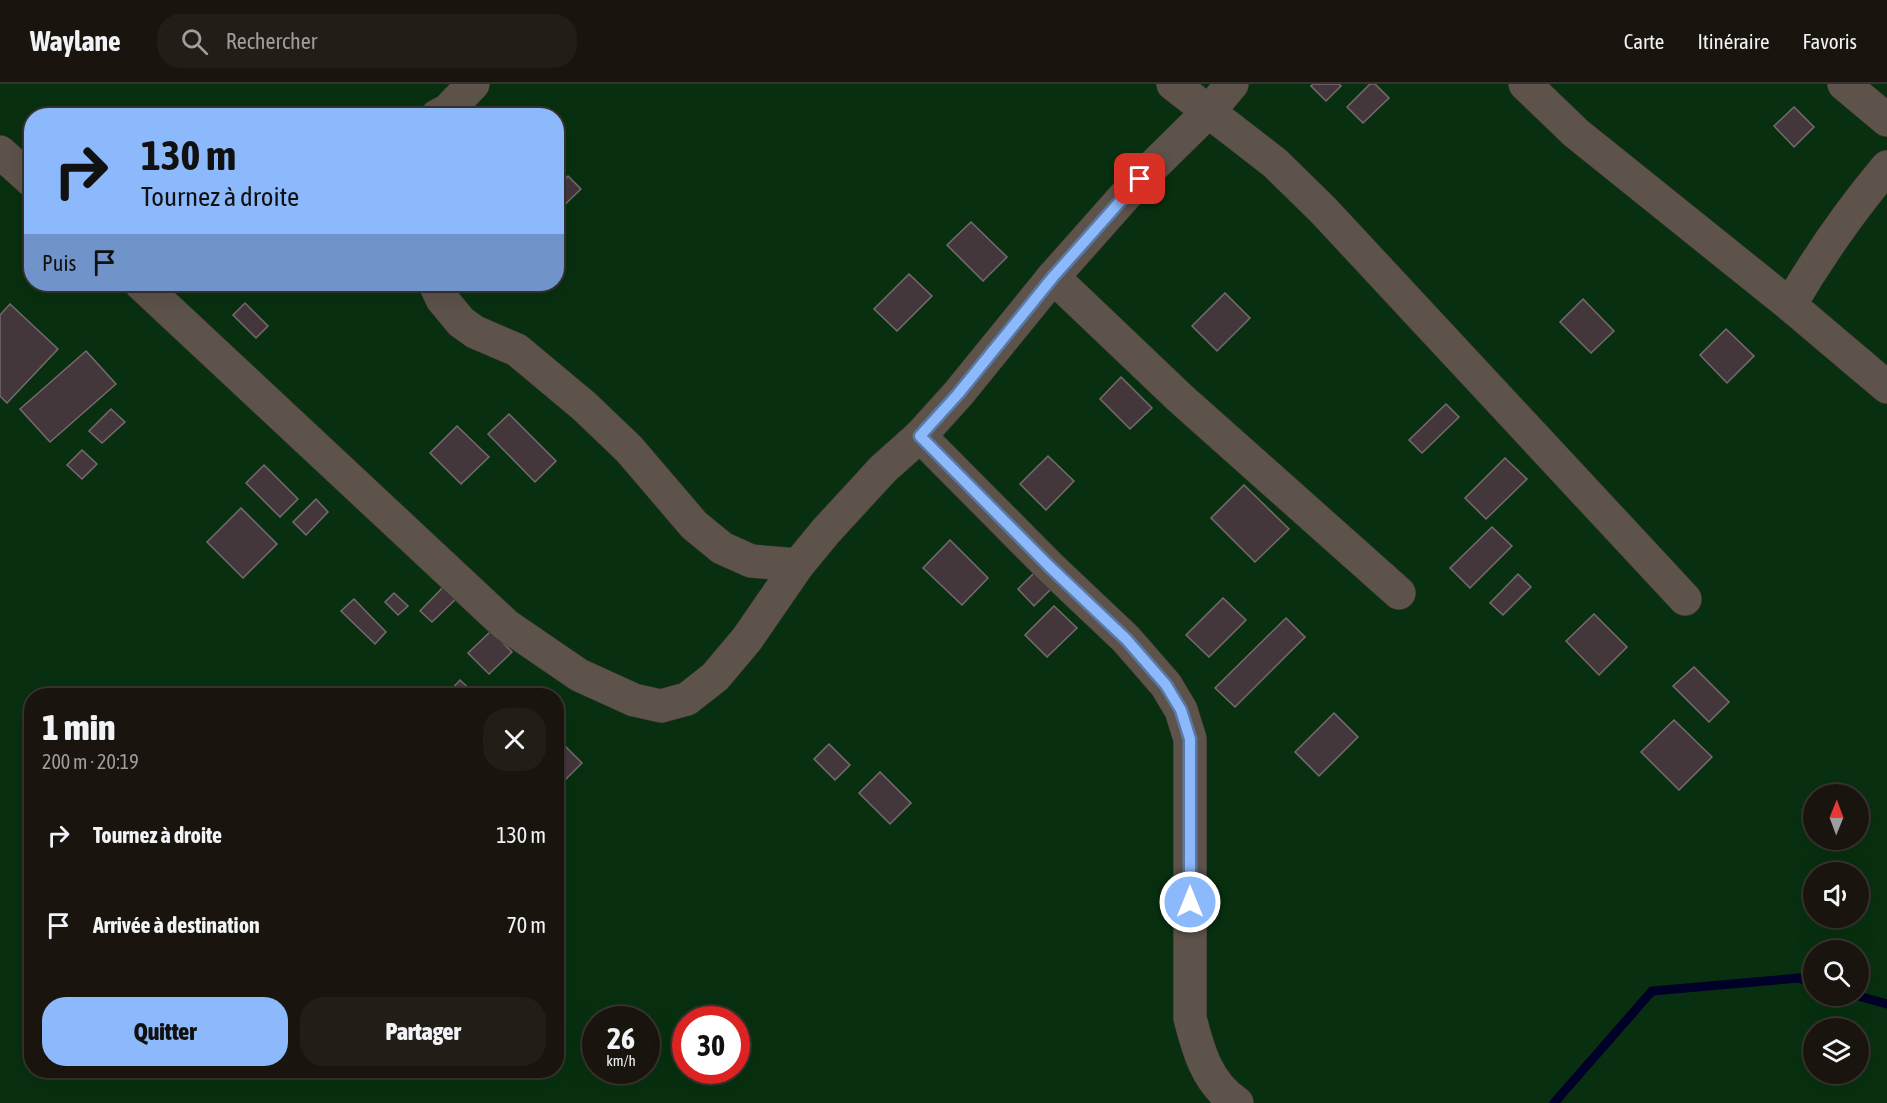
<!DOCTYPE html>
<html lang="fr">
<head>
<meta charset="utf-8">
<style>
  body { margin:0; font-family:"Asap Condensed",sans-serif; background:#231d18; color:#f1f3f6; height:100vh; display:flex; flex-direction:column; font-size:22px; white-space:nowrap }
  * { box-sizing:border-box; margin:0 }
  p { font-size:20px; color:#9f9e9e }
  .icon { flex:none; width:33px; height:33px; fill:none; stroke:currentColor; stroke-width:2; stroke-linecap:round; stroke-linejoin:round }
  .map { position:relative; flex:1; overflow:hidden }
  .side { position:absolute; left:24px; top:604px; width:540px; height:390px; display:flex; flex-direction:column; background:#1a140f; border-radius:24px; box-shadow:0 6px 24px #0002,0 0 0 2px #38332f }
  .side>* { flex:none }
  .top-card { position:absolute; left:24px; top:24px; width:540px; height:183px; border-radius:24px; box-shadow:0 6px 24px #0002,0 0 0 2px #38332f; background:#8cb9fc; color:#111; overflow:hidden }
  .needle { width:39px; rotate:1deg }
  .tools { position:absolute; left:1803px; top:700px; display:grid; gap:12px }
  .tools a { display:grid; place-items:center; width:66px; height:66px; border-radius:50%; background:#1a140f; box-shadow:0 6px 24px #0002,0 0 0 2px #38332f; font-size:30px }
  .speed { position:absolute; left:582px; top:922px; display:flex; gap:12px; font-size:30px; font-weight:700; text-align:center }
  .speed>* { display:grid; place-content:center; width:78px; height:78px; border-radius:50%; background:#1a140f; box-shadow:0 6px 24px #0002,0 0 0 2px #38332f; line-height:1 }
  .speed small { font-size:15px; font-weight:400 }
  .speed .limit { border:9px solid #d22; background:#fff; color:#111 }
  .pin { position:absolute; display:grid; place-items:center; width:51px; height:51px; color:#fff; margin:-26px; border-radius:12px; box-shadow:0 3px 9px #0006 }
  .me { position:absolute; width:66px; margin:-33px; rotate:0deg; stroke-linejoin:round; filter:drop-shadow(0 0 4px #0008) }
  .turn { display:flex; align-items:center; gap:21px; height:126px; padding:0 18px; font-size:27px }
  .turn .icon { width:78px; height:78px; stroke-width:2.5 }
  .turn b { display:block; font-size:42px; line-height:51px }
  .then { display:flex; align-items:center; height:57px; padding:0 18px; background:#0003; gap:12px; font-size:22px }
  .round { display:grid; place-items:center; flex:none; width:63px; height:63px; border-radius:24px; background:#231d18 }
  .headline { display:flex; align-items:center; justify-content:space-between; height:102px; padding:0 18px }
  h1 { font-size:36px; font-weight:800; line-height:45px }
  .primary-button { display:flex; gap:12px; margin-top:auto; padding:12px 18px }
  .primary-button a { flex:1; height:69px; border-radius:24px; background:#8cb9fc; color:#111; font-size:24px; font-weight:800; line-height:69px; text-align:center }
  .primary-button a+a { background:#231d18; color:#f1f3f6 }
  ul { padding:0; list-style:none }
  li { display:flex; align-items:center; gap:18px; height:90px; padding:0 18px }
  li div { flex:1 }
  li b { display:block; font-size:22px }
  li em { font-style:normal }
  header { display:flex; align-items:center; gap:36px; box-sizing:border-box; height:84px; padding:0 30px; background:#1a140f; border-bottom:2px solid #38332f }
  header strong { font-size:28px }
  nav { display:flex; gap:33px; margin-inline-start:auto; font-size:21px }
  .search { width:420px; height:54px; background:#231d18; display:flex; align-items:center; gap:15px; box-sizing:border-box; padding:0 21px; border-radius:24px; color:#9f9e9e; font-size:22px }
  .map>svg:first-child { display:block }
  .green { fill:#083010; fill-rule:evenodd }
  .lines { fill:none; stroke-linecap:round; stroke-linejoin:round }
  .stream { stroke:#000029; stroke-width:9 }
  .building { fill:#43373c; stroke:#776a6f; stroke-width:1.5 }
  .minor-casing { stroke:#3a3430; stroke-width:34 }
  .minor { stroke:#5d534b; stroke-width:33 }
  .route-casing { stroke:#5b78a4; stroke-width:15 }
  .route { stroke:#8cb9fc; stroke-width:10 }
</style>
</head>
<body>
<header>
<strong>Waylane</strong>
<div class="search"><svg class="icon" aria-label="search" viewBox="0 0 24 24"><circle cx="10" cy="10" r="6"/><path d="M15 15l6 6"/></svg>Rechercher</div>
<nav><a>Carte</a><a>Itinéraire</a><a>Favoris</a></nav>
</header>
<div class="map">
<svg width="1887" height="1019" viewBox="0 0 1887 1019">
  <rect width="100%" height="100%" fill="#231b14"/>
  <path class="green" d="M 0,0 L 1887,0 L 1887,1019 L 0,1019 ZM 32,32 L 556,32 L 556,200 L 32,200 ZM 32,612 L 556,612 L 556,987 L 32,987 ZM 1814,711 L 1858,711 L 1858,756 L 1814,756 ZM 1814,789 L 1858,789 L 1858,834 L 1814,834 ZM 1814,867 L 1858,867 L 1858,912 L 1814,912 ZM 596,936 L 646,936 L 646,987 L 596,987 ZM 686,936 L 736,936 L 736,987 L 686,987 ZM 1814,945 L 1858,945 L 1858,990 L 1814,990 Z"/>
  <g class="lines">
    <g class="stream">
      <polyline points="1858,912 1887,920"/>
      <polyline points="1554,1019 1652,907 1799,894 1814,899"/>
    </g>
  </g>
  <g class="building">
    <polygon points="1313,0 1339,0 1341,2 1326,17 1311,2"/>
    <polygon points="1370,0 1375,0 1389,14 1363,39 1347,23"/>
    <polygon points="1794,23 1814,43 1794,63 1774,42"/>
    <polygon points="568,92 581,105 556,129 556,104"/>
    <polygon points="971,138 1007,173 983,197 947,161"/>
    <polygon points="909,190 932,212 897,247 874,225"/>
    <polygon points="1225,209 1250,234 1217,267 1192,242"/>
    <polygon points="1583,215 1614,247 1591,269 1560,238"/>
    <polygon points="245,219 268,242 256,254 233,231"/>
    <polygon points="10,220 58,265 7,319 0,312 0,231"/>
    <polygon points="1726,245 1754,272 1727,299 1700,271"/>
    <polygon points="86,267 116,300 50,358 20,325"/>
    <polygon points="1121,293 1152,324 1130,345 1100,315"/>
    <polygon points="1446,320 1459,333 1422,369 1409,356"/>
    <polygon points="111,325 125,338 102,359 89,347"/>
    <polygon points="509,330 556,377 535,398 488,350"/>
    <polygon points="457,342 489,373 461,400 430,369"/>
    <polygon points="82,366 97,380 82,395 67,381"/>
    <polygon points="1048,372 1074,397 1046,426 1020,400"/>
    <polygon points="1505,374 1527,395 1486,435 1465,414"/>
    <polygon points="264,381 298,415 280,433 246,399"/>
    <polygon points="1244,401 1289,445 1255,478 1211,434"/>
    <polygon points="316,415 328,428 306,451 293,438"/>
    <polygon points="241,424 277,460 243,494 207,458"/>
    <polygon points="1492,443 1512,462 1470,504 1450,484"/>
    <polygon points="950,456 988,494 962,521 923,484"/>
    <polygon points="1037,486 1054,502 1034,522 1018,505"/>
    <polygon points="1518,490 1531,503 1503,531 1490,519"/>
    <polygon points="446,500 458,513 432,538 420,527"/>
    <polygon points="394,509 408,522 398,531 385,518"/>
    <polygon points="1223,514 1246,536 1209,573 1186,551"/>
    <polygon points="354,515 386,548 375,560 341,527"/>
    <polygon points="1054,522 1077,544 1047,573 1025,551"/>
    <polygon points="1594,530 1627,563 1599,591 1566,557"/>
    <polygon points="1286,534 1305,553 1235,623 1215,604"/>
    <polygon points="491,547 512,568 489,590 468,569"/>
    <polygon points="1694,583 1729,618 1709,638 1673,602"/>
    <polygon points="460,596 477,612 450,612 448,609"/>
    <polygon points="1334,629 1358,653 1319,692 1295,668"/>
    <polygon points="1674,636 1712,673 1679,706 1641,668"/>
    <polygon points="556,653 582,679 565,696 556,688"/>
    <polygon points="829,660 850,681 835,696 814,675"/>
    <polygon points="880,688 911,719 890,740 859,709"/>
  </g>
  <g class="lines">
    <g class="minor-casing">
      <g id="minor">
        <polyline points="1173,0 1275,79 1323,126 1685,515"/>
        <polyline points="1232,0 1210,26 1140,95 1053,193 1180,314 1399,509"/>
        <polyline points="1525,0 1576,49 1790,221 1887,303"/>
        <polyline points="1844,0 1887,36"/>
        <polyline points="437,32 448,26 473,0"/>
        <polyline points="0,68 32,97"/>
        <polyline points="141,200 506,541 579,591 634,616 661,622 687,615 715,593 747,555 798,481 826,447 883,385 920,352 958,310 1053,193"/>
        <polyline points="435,200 442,215 461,238 475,248 517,266 584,322 629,365 694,441 722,464 751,477 798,481"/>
        <path d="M 1790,221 C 1820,170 1849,128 1887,83"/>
        <path d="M 920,352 L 1050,483 L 1126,555 L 1166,601 L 1181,626 L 1190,655 L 1190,934 C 1198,966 1207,999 1237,1019"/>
      </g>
    </g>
    <use href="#minor" class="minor"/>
  </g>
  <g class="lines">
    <g class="route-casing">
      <polyline id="route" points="1140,95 1053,193 958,310 920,352 1050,483 1126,555 1166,601 1181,626 1190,655 1190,818"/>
    </g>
    <use href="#route" class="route"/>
  </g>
</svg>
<div class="tools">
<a><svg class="needle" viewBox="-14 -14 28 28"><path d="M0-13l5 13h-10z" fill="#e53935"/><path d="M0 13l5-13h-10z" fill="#9f9e9e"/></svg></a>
<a><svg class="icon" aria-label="sound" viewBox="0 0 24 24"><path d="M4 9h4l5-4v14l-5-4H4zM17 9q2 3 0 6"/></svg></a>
<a><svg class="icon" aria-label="search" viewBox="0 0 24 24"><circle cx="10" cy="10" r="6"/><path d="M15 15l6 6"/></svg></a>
<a><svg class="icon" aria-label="layers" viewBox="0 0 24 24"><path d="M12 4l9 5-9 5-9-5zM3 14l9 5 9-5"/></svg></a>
</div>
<div class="speed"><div>26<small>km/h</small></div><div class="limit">30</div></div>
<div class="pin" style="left:1140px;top:95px;background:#d93025"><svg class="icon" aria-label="arrive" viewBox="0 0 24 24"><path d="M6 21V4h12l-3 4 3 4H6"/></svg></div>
<svg class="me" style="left:1190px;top:818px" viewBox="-20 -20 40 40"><circle r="17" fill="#8cb9fc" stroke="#fff" stroke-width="3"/><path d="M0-11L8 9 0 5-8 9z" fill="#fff"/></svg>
<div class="top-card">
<div class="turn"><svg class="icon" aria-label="right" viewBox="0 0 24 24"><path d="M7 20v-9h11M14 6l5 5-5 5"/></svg><div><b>130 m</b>Tournez à droite</div></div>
<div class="then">Puis<svg class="icon" aria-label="arrive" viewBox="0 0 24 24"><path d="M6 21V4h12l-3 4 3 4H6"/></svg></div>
</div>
<section class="side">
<div class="headline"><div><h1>1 min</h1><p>200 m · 20:19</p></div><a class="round"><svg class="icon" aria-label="close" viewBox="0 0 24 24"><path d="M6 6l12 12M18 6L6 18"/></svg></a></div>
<ul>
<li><svg class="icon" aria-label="right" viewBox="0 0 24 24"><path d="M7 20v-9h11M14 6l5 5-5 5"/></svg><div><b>Tournez à droite</b></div><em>130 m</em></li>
<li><svg class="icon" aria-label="arrive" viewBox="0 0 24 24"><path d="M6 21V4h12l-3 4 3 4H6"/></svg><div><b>Arrivée à destination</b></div><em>70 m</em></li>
</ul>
<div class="primary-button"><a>Quitter</a><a>Partager</a></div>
</section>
</div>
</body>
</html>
